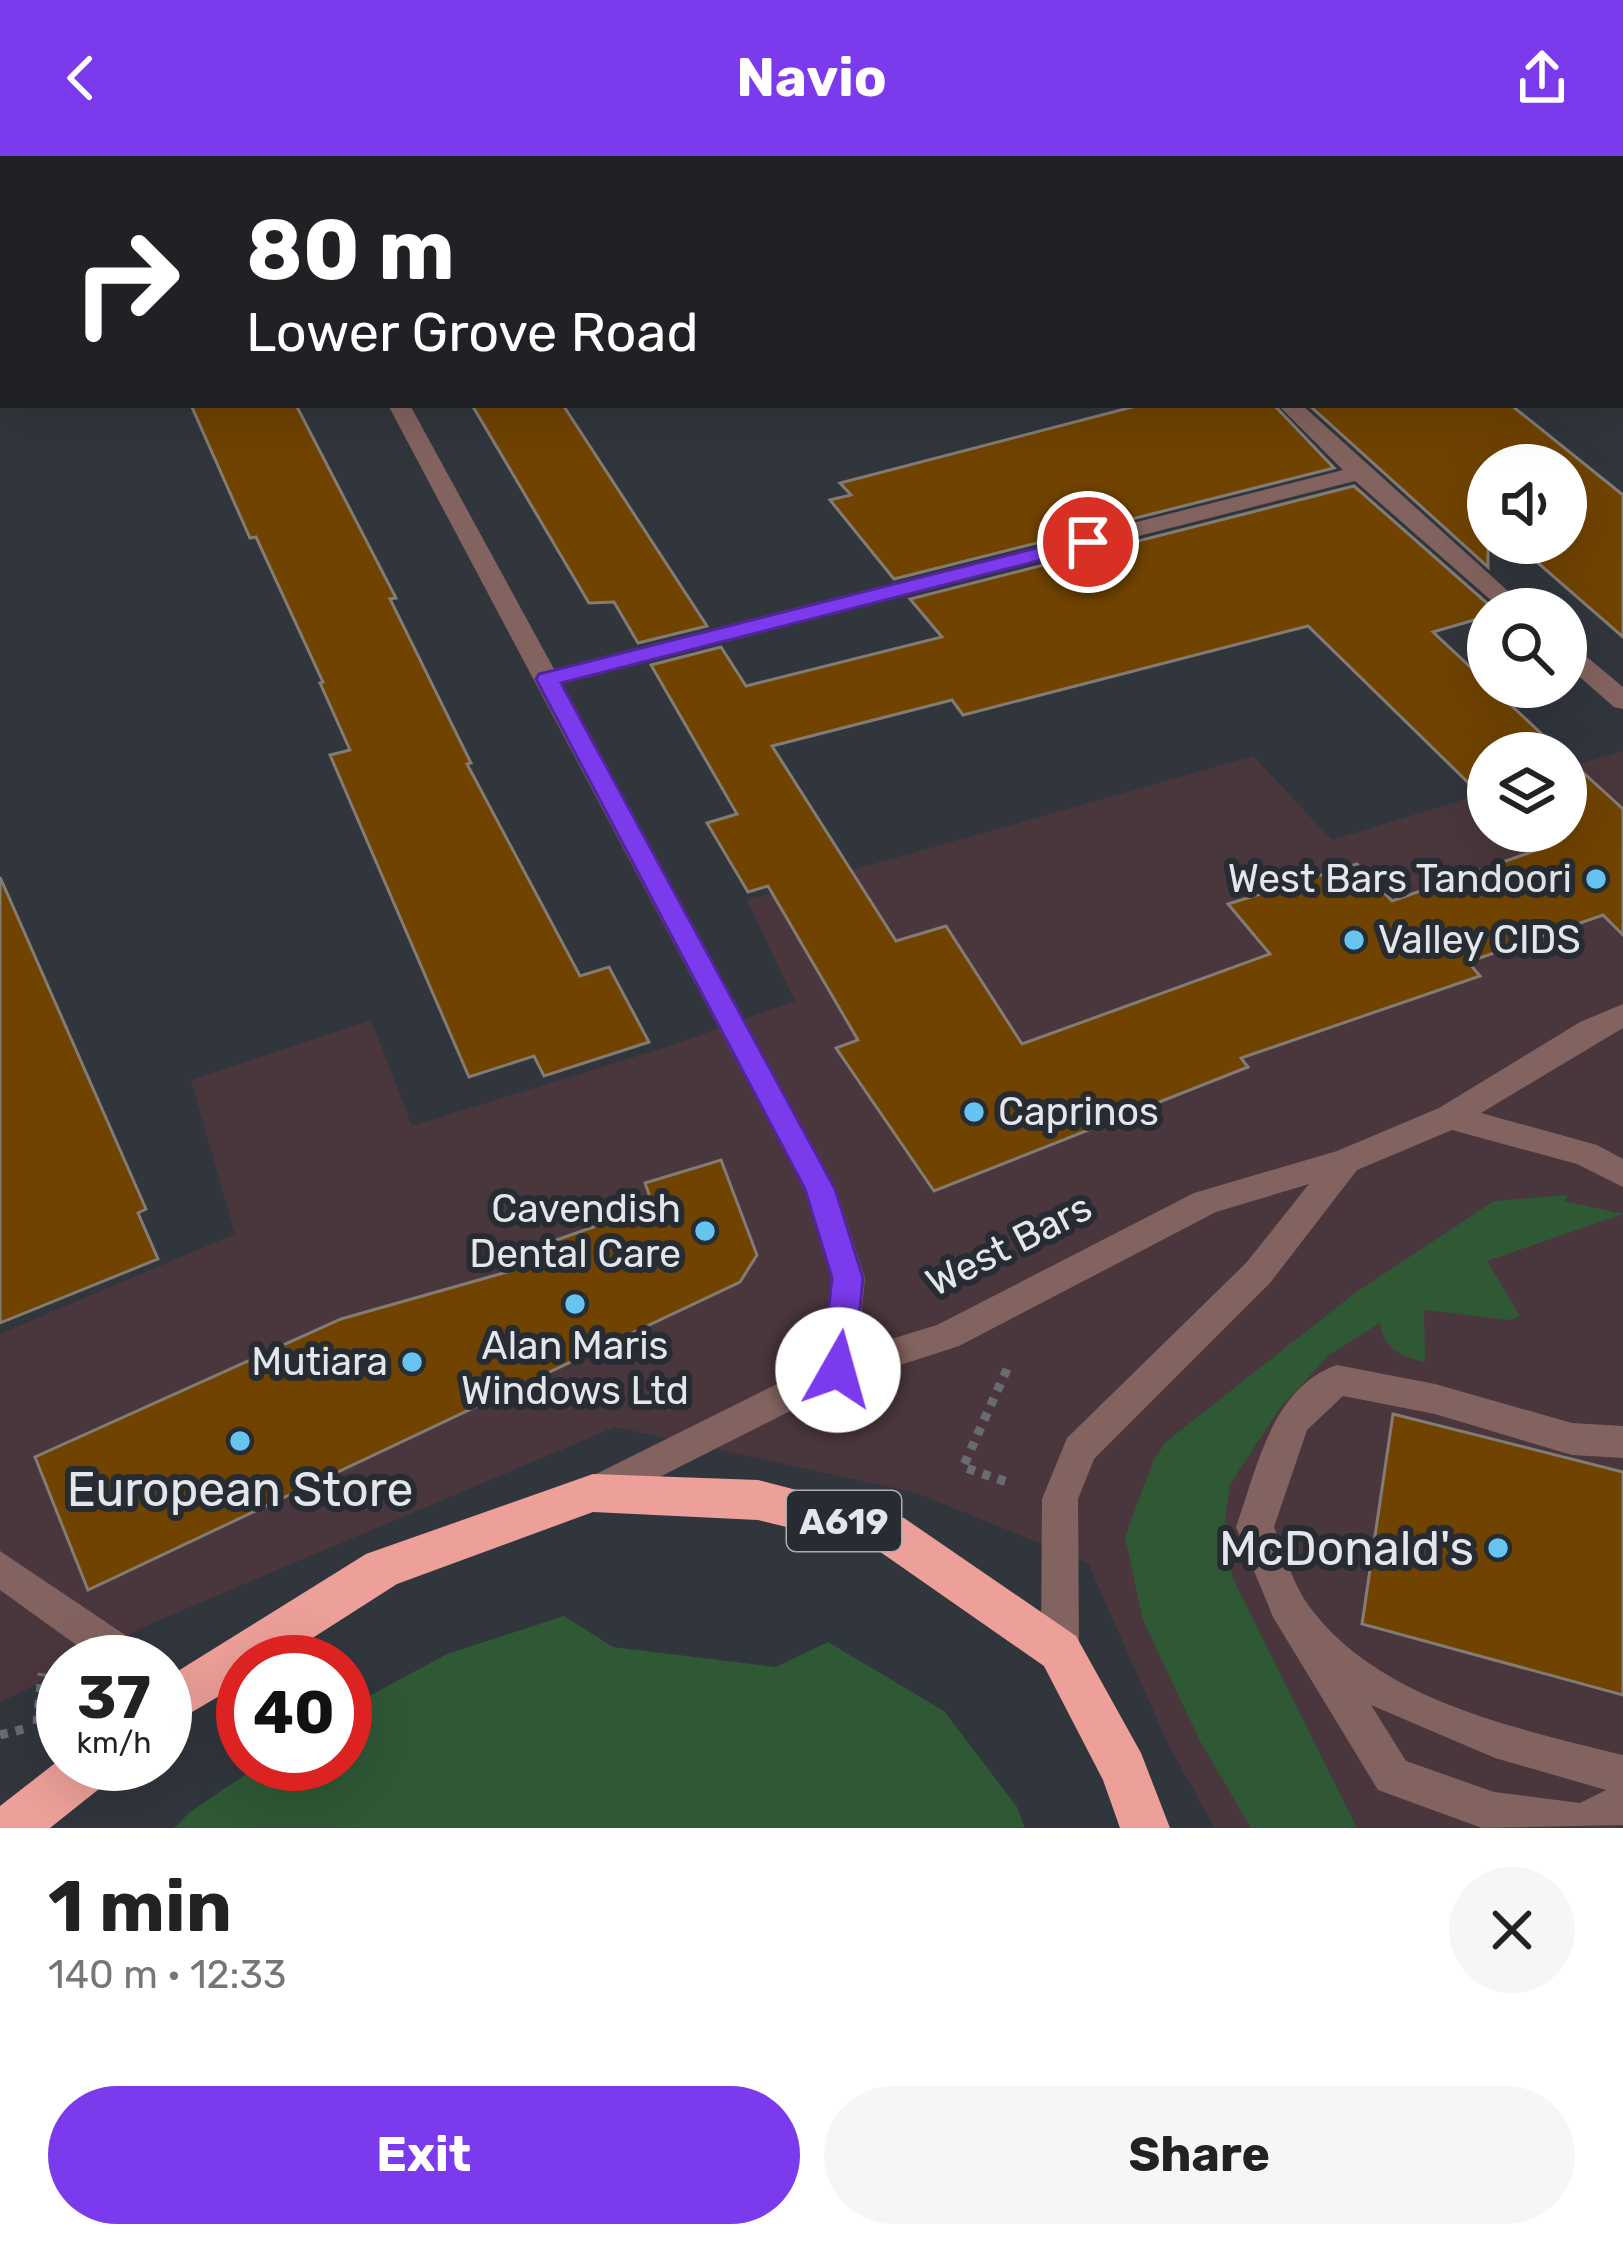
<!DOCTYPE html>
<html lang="en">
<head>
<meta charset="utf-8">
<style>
  body { margin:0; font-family:Rubik,sans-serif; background:#f6f6f6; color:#222; height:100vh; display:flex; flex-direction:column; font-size:45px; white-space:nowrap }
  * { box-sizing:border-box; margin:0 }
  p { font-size:39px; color:#767676 }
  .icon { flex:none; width:66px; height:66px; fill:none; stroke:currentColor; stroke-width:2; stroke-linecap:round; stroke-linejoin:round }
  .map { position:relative; height:1672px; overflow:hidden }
  .drawer { display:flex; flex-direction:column; background:#fff; flex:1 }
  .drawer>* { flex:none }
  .banner { position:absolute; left:0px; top:0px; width:1623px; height:252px; box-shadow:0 12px 48px #0002; background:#202124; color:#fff; overflow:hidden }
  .controls { position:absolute; left:1467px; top:288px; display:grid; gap:24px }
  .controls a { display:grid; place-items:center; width:120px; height:120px; border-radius:50%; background:#fff; box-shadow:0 12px 48px #0002; font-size:60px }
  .speed { position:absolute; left:36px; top:1479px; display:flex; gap:24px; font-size:60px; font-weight:700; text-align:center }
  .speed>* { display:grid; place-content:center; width:156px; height:156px; border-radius:50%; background:#fff; box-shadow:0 12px 48px #0002; line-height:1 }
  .speed small { font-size:30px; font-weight:400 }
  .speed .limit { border:18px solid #d22; background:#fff; color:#111 }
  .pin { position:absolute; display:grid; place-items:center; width:102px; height:102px; color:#fff; margin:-51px; border:6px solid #fff; border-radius:50%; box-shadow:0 3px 12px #0007 }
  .me { position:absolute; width:132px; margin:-66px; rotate:7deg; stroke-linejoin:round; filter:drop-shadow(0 0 9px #0008) }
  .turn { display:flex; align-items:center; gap:42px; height:252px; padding:0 48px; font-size:54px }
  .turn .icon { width:156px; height:156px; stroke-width:2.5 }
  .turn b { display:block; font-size:84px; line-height:102px }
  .round { display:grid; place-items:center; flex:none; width:126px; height:126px; border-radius:63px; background:#f6f6f6 }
  .summary { display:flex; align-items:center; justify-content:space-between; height:204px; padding:0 48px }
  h1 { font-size:72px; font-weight:700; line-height:90px }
  .button { display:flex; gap:24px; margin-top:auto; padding:24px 48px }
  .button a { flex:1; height:138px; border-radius:72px; background:#7c3aed; color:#fff; font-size:48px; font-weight:700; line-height:138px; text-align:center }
  .button a+a { background:#f6f6f6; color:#222 }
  header { display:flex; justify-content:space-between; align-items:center; height:156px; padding:0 48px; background:#7c3aed; color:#fff; font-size:54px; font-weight:700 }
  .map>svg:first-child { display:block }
  .commercial { fill:#4a373d }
  .green { fill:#2f5835 }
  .building { fill:#704301; stroke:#837c74; stroke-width:3 }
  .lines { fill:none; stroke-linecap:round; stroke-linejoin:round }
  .path { stroke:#676c72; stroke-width:9; stroke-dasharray:8 8; stroke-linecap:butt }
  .minor { fill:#836360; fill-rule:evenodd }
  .highway { fill:#eda099; fill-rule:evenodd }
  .route { fill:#7c3aed; stroke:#51269a; stroke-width:3 }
  .poi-dot { fill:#67c4f0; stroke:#272c33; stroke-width:4.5 }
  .labels { text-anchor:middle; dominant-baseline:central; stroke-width:12; stroke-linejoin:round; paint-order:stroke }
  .shield { fill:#272c33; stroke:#abaeb4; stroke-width:3 }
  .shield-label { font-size:36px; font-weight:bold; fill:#e3e6eb }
  .poi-label { font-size:39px; fill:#e3e6eb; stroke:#272c33; text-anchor:end }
  .street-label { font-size:39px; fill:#e3e6eb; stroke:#272c33 }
  .near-poi-label { font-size:48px; fill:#e3e6eb; stroke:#272c33 }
</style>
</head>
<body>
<header><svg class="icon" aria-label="back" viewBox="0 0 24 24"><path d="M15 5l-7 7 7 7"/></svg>Navio<svg class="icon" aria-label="share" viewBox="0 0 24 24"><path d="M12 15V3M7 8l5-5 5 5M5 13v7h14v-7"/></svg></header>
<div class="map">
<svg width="1623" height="1672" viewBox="0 0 1623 1672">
  <rect width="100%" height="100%" fill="#31363d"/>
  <polygon class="commercial" points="1623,595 1623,1672 1215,1672 1169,1590 1088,1407 917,1337 615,1271 152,1467 78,1506 63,1506 63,1514 0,1547 0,1178 235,1078 191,924 371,864 412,970 670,890 795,845 747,744 1253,600 1332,684 1488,636 1488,675 1566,675 1566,612"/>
  <g class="green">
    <path d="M 1568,1039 L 1564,1045 L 1623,1058 L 1487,1105 L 1520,1160 L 1509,1164 L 1424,1154 L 1425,1206 C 1399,1200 1384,1192 1380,1167 L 1329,1199 L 1280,1252 L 1230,1328 L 1223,1380 L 1233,1423 L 1357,1672 L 1251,1672 L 1200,1585 L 1143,1464 L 1125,1381 L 1154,1303 L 1167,1285 L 1355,1137 L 1494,1045 Z"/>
    <polygon points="564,1460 613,1491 776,1511 828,1486 944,1555 1017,1651 1025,1672 174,1672 190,1656 261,1608 345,1608 345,1553 447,1498"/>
  </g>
  <g class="building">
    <polygon points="191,249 296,249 396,442 390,443 471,607 467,608 580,820 609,811 649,886 544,920 534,900 469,921 330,599 350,594 320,527 323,526 256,381 250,382"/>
    <polygon points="472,249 563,249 707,470 638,487 614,446 589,447"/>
    <polygon points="1140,249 1274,249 1334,312 894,423 830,344 851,339 840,327"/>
    <polygon points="1309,249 1511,249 1623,339 1623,481 1515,387 1566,387 1566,309 1488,309 1488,411"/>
    <polygon points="1354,330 1488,448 1488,460 1433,476 1562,597 1488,597 1488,646 1308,470 963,559 952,544 772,590 896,785 946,770 1022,888 1270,798 1228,748 1357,708 1392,745 1537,694 1517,675 1566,675 1566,601 1623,653 1623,779 1603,759 1468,806 1480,820 1241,902 1248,911 934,1035 836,892 858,884 768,730 748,736 707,667 737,658 651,509 721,491 746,530 942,481 910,443"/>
    <polygon points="0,721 146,1053 138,1057 158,1103 0,1167"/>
    <polygon points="721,1004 757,1099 740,1126 88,1434 35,1301 341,1163 528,1110 525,1095 653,1050 645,1027"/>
    <polygon points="1393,1258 1623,1316 1623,1539 1362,1468"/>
  </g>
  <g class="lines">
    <g class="path">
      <polyline points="1007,1213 963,1311 1007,1326"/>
      <polyline points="37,1568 42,1517"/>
      <polyline points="0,1579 24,1573"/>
    </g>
    <g class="minor">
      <polygon points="253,0 271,0 273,3 255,3"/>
      <polygon points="1017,0 1036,0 1038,3 1019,3"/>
      <rect x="1620" y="31" width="3" height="12"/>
      <polygon points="1620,86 1623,87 1623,100 1620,99"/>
      <rect x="0" y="122" width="3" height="12"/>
      <polygon points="388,249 410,249 554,513 1343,314 1278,249 1302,249 1528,453 1501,453 1355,325 561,527 836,1033 865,1122 858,1193 937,1169 1194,1037 1337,995 1439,952 1580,866 1623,848 1623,872 1481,957 1597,989 1623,1003 1623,1031 1577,1008 1452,974 1357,1014 1270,1127 1094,1303 1078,1343 1079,1495 1074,1508 1060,1513 1046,1508 1041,1495 1042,1343 1067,1282 1246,1107 1309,1028 1216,1056 959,1190 848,1226 606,1348 593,1353 580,1348 575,1337 580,1326 821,1206 831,1122 804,1033"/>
      <polygon points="1566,488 1575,491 1623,531 1623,553 1614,551 1566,509"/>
      <path d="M 1337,1209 L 1435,1228 L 1572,1267 L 1623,1270 L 1623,1302 L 1572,1299 L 1435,1258 L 1343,1240 L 1307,1274 L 1274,1371 C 1285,1399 1293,1430 1312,1454 C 1381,1545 1519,1573 1623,1599 L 1623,1669 L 1482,1672 L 1378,1634 L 1273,1461 L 1236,1371 C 1257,1313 1271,1232 1337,1209 ZM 1371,1549 L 1495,1602 L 1606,1634 L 1580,1647 L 1494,1636 L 1406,1605 Z"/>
      <polygon points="0,1395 146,1493 152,1506 100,1506 0,1434"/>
    </g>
    <g class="highway">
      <polygon points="593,1318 758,1324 904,1362 1076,1480 1141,1597 1170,1672 1120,1672 1103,1624 1044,1510 876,1393 758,1364 593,1356 397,1428 275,1506 243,1506 243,1526 165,1572 165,1523 366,1398"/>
      <polygon points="63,1601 63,1608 116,1608 109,1625 50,1672 0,1672 0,1650"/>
    </g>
  </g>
  <polygon class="route" points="1088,379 1099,386 1096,390 561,527 835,1033 863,1122 854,1214 849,1223 838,1227 827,1223 822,1214 832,1122 805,1033 536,523 539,518"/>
  <g class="poi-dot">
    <circle cx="1596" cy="723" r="12"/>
    <circle cx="1354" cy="784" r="12"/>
    <circle cx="974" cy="956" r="12"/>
    <circle cx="705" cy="1075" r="12"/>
    <circle cx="575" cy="1148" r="12"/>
    <circle cx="412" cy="1206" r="12"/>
    <circle cx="240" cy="1285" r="12"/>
    <circle cx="1498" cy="1392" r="12"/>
  </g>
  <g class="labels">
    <rect class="shield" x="787" y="1335" width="114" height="60" rx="9"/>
    <g class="shield-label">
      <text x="844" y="1365">A619</text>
    </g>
    <g class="poi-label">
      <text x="1572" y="723">West Bars Tandoori</text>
      <text x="1378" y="784" text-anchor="start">Valley CIDS</text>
      <text x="998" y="956" text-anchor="start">Caprinos</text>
      <text x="681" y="1053">Cavendish<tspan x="681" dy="45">Dental Care</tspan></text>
      <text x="575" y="1190" text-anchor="middle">Alan Maris<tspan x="575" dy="45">Windows Ltd</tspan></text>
      <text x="388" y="1206">Mutiara</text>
    </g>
    <g class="street-label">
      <text transform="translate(1009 1089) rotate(-27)">West Bars</text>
    </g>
    <g class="near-poi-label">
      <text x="240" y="1333">European Store</text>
      <text x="1474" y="1392" text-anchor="end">McDonald's</text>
    </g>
  </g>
</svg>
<div class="controls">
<a><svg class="icon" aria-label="sound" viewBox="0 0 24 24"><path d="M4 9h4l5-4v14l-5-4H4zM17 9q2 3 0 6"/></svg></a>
<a><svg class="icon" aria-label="search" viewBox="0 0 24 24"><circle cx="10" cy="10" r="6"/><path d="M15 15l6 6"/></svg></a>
<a><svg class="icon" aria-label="layers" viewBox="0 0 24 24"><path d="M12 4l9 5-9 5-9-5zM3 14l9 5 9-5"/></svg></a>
</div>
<div class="speed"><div>37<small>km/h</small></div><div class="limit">40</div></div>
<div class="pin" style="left:1088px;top:386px;background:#d93025"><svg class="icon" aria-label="arrive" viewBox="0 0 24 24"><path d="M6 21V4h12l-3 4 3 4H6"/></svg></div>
<svg class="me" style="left:838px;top:1214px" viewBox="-20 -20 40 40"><circle r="19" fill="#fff"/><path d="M0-13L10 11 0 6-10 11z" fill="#7c3aed"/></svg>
<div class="banner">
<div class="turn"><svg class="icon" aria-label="right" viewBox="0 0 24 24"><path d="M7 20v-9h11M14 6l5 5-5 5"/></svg><div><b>80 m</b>Lower Grove Road</div></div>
</div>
</div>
<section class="drawer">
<div class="summary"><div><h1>1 min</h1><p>140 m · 12:33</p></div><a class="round"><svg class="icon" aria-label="close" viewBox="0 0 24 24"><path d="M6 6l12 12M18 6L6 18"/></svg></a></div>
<div class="button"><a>Exit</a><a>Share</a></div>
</section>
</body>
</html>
